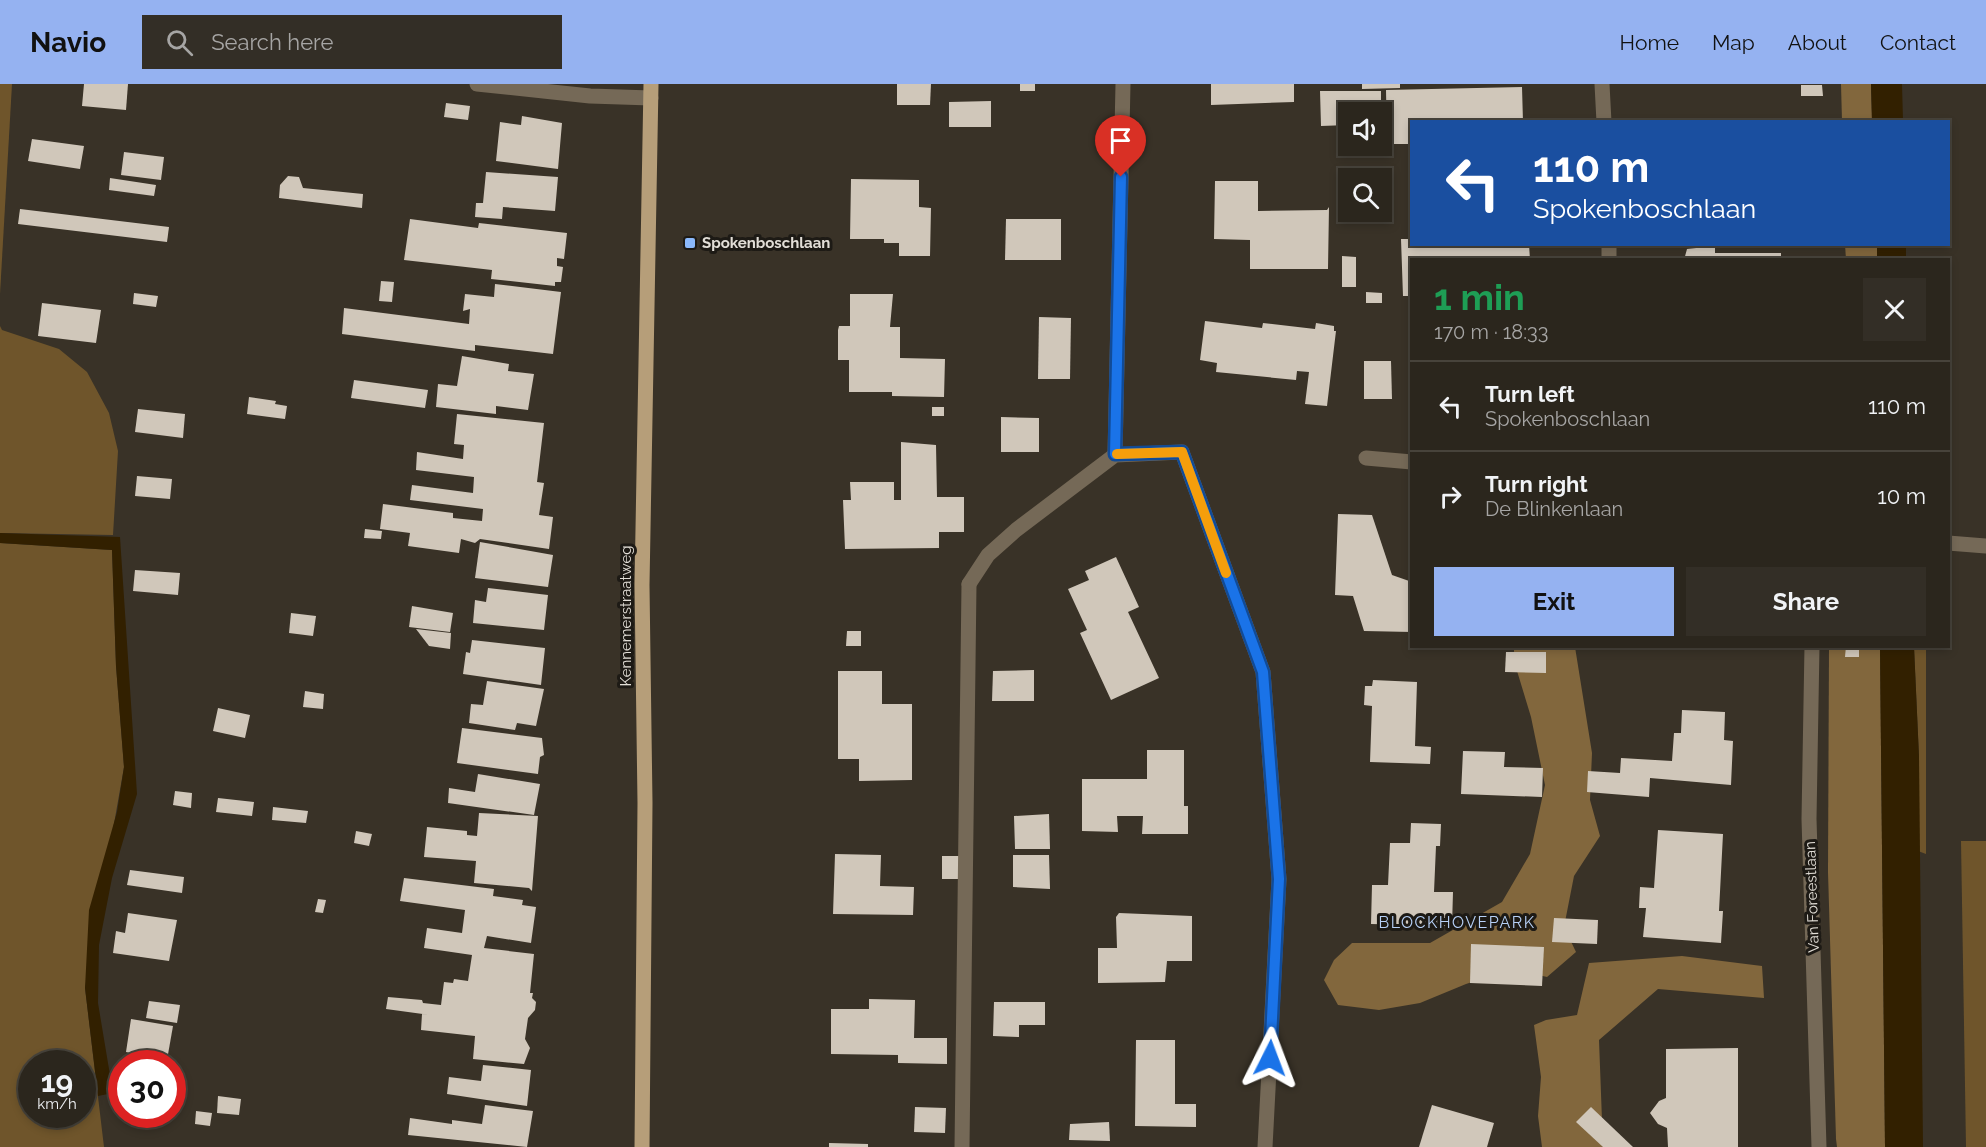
<!DOCTYPE html>
<html lang="en">
<head>
<meta charset="utf-8">
<style>
  body { margin:0; font-family:Raleway,sans-serif; background:#332e26; color:#f1f3f6; height:100vh; display:flex; flex-direction:column; font-size:22px; white-space:nowrap }
  * { box-sizing:border-box; margin:0 }
  p { font-size:20px; color:#a6a5a4 }
  .icon { flex:none; width:33px; height:33px; fill:none; stroke:currentColor; stroke-width:2; stroke-linecap:round; stroke-linejoin:round }
  .map { position:relative; flex:1; overflow:hidden }
  .sheet { position:absolute; left:1410px; top:174px; width:540px; height:390px; display:flex; flex-direction:column; background:#2b261d; border-radius:0px; box-shadow:0 3px 9px #0003,0 0 0 2px #47433b }
  .sheet>* { flex:none }
  .hud { position:absolute; left:1410px; top:36px; width:540px; height:126px; border-radius:0px; box-shadow:0 3px 9px #0003,0 0 0 2px #47433b; background:#1a4fa0; color:#fff; overflow:hidden }
  .fabs { position:absolute; left:1338px; top:18px; display:grid; gap:12px }
  .fabs a { display:grid; place-items:center; width:54px; height:54px; border-radius:0px; background:#2b261d; box-shadow:0 3px 9px #0003,0 0 0 2px #47433b; font-size:30px }
  .speed { position:absolute; left:18px; top:966px; display:flex; gap:12px; font-size:30px; font-weight:700; text-align:center }
  .speed>* { display:grid; place-content:center; width:78px; height:78px; border-radius:50%; background:#2b261d; box-shadow:0 3px 9px #0003,0 0 0 2px #47433b; line-height:1 }
  .speed small { font-size:15px; font-weight:400 }
  .speed .limit { border:9px solid #d22; background:#fff; color:#111 }
  .pin { position:absolute; display:grid; place-items:center; width:51px; height:51px; color:#fff; margin:-62px -26px; border-radius:50% 50% 50% 0; rotate:-45deg; box-shadow:0 0 6px #0007 }
  .pin .icon { rotate:45deg }
  .me { position:absolute; width:66px; margin:-33px; rotate:3deg; stroke-linejoin:round; filter:drop-shadow(0 0 4px #0008) }
  .turn { display:flex; align-items:center; gap:21px; height:126px; padding:0 24px; font-size:27px }
  .turn .icon { width:78px; height:78px; stroke-width:2.5 }
  .turn b { display:block; font-size:42px; line-height:51px }
  .round { display:grid; place-items:center; flex:none; width:63px; height:63px; border-radius:0px; background:#332e26 }
  .summary { display:flex; align-items:center; justify-content:space-between; height:102px; padding:0 24px }
  h1 { font-size:36px; font-weight:700; line-height:45px; color:#1e9e55 }
  .cta { display:flex; gap:12px; margin-top:auto; padding:12px 24px }
  .cta a { flex:1; height:69px; border-radius:0px; background:#95b2f1; color:#111; font-size:24px; font-weight:700; line-height:69px; text-align:center }
  .cta a+a { background:#332e26; color:#f1f3f6 }
  ul { padding:0; list-style:none }
  li { display:flex; align-items:center; gap:18px; height:90px; padding:0 24px; border-top:2px solid #47433b }
  li div { flex:1 }
  li b { display:block; font-size:22px }
  li em { font-style:normal }
  header { display:flex; align-items:center; gap:36px; box-sizing:border-box; height:84px; padding:0 30px; background:#95b2f1; color:#111 }
  header strong { font-size:28px }
  nav { display:flex; gap:33px; margin-inline-start:auto; font-size:21px }
  .search { width:420px; height:54px; background:#332e26; display:flex; align-items:center; gap:15px; box-sizing:border-box; padding:0 21px; border-radius:0px; color:#a6a5a4; font-size:22px }
  .map>svg:first-child { display:block }
  .green { fill:#6f552b; fill-rule:evenodd }
  .forest { fill:#82673d }
  .water { fill:#322000 }
  .building { fill:#d0c7ba }
  .lines { fill:none; stroke-linecap:round; stroke-linejoin:round }
  .service { stroke:#756957; stroke-width:15 }
  .minor { stroke:#756957; stroke-width:15 }
  .primary { stroke:#b69e79; stroke-width:15 }
  .route-casing { stroke:#114b97; stroke-width:15 }
  .route { stroke:#1a73e8; stroke-width:10 }
  .slow { stroke:#f59e0b; stroke-width:10 }
  .poi-dot { fill:#8bb9fc; stroke:#1d1a15; stroke-width:2 }
  .labels { text-anchor:middle; dominant-baseline:central; stroke-width:6; stroke-linejoin:round; paint-order:stroke }
  .poi-label { font-size:15px; font-weight:bold; fill:#e2ded7; stroke:#1d1a15; text-anchor:start }
  .street-label { font-size:15px; fill:#e2ded7; stroke:#1d1a15 }
  .neighbourhood-label { font-size:16px; letter-spacing:1.5px; fill:#b7d1f7; stroke:#1d1a15 }
</style>
</head>
<body>
<header>
<strong>Navio</strong>
<div class="search"><svg class="icon" aria-label="search" viewBox="0 0 24 24"><circle cx="10" cy="10" r="6"/><path d="M15 15l6 6"/></svg>Search here</div>
<nav><a>Home</a><a>Map</a><a>About</a><a>Contact</a></nav>
</header>
<div class="map">
<svg width="1986" height="1063" viewBox="0 0 1986 1063">
  <rect width="100%" height="100%" fill="#393227"/>
  <g class="green">
    <polygon points="0,0 12,0 0,210"/>
    <polygon points="0,242 2,246 59,265 87,288 109,329 118,367 113,451 0,449"/>
    <path d="M 0,459 L 112,466 L 116,582 L 124,683 L 85,904 L 104,1063 L 0,1063 ZM 32,980 L 82,980 L 82,1030 L 32,1030 Z"/>
    <polygon points="1914,563 1926,563 1926,770 1918,767 1919,673"/>
    <polygon points="1961,757 1986,757 1986,1063 1966,1063"/>
  </g>
  <g class="forest">
    <polygon points="1841,0 1871,0 1872,37 1842,37"/>
    <polygon points="1845,161 1877,161 1877,175 1846,175"/>
    <polygon points="1514,563 1575,563 1592,669 1590,716 1600,752 1574,792 1564,843 1576,868 1547,893 1512,885 1466,900 1420,919 1379,926 1338,921 1324,896 1334,876 1352,859 1430,859 1502,818 1530,770 1545,701 1531,633 1514,577"/>
    <polygon points="1829,563 1880,563 1885,1063 1837,1063 1836,1055 1828,788"/>
    <polygon points="1682,872 1762,882 1764,914 1658,905 1599,956 1603,1063 1542,1063 1538,1032 1541,993 1534,941 1546,936 1577,931 1589,879"/>
  </g>
  <g class="water">
    <polygon points="1871,0 1902,0 1903,37 1872,37"/>
    <rect x="1877" y="161" width="29" height="14"/>
    <polygon points="0,449 120,453 137,710 112,794 99,861 98,919 113,1009 98,1012 85,904 89,826 117,728 124,683 116,582 112,466 0,459"/>
    <polygon points="1880,563 1914,563 1919,673 1923,1063 1885,1063"/>
  </g>
  <g class="building">
    <polygon points="84,0 128,0 126,26 82,22"/>
    <polygon points="897,0 931,0 930,21 897,21"/>
    <rect x="1020" y="0" width="15" height="7"/>
    <polygon points="1211,0 1294,0 1294,18 1211,21"/>
    <polygon points="1362,0 1400,0 1400,4 1362,5"/>
    <polygon points="1801,1 1822,1 1823,12 1801,12"/>
    <polygon points="1522,3 1523,38 1412,38 1412,60 1387,60 1386,6"/>
    <polygon points="1320,7 1381,7 1381,28 1348,28 1348,41 1321,42"/>
    <polygon points="991,17 991,43 949,43 949,18"/>
    <polygon points="446,19 470,22 468,36 444,33"/>
    <polygon points="522,32 562,39 558,85 496,77 500,38 521,41"/>
    <polygon points="32,55 84,62 80,85 28,77"/>
    <polygon points="124,68 164,73 161,96 121,91"/>
    <polygon points="486,88 558,93 555,127 503,123 502,135 475,133 476,119 483,119"/>
    <polygon points="288,92 299,93 303,104 363,110 362,124 279,114 280,101"/>
    <polygon points="110,94 156,101 154,112 109,106"/>
    <polygon points="851,95 919,96 919,123 931,124 930,172 899,172 899,159 884,159 884,155 850,155"/>
    <polygon points="1215,97 1258,97 1258,127 1327,126 1329,123 1328,185 1250,185 1250,156 1214,155"/>
    <polygon points="20,125 169,143 167,158 18,140"/>
    <polygon points="410,135 478,144 479,139 567,149 564,175 557,174 557,182 563,183 561,198 555,198 555,202 491,195 492,186 404,176"/>
    <polygon points="1006,135 1061,135 1061,176 1005,176"/>
    <polygon points="1401,155 1412,155 1412,160 1529,160 1530,176 1412,176 1412,212 1403,212"/>
    <polygon points="1715,162 1715,169 1781,169 1781,176 1684,176 1687,165"/>
    <polygon points="1342,172 1356,173 1356,203 1342,203"/>
    <polygon points="381,197 394,198 392,218 379,217"/>
    <polygon points="495,200 561,208 553,270 475,261 475,267 342,250 344,224 469,240 470,225 463,227 465,210 494,213"/>
    <polygon points="1366,208 1382,209 1382,219 1366,219"/>
    <polygon points="134,209 158,212 156,223 133,220"/>
    <polygon points="850,210 893,210 890,243 900,243 900,274 945,275 944,313 892,312 892,308 849,308 849,276 838,276 838,246 839,242 850,242"/>
    <polygon points="42,219 101,226 96,259 38,252"/>
    <polygon points="1039,233 1071,234 1070,295 1038,295"/>
    <polygon points="1205,237 1262,244 1263,239 1315,245 1316,239 1334,242 1334,247 1336,247 1327,322 1305,320 1309,288 1297,287 1296,296 1216,288 1217,279 1200,276"/>
    <polygon points="462,272 509,280 508,287 534,290 528,326 496,322 496,330 436,323 438,300 457,302"/>
    <polygon points="1364,277 1391,277 1392,315 1364,315"/>
    <polygon points="354,296 428,306 425,324 351,314"/>
    <polygon points="249,313 276,317 275,320 287,322 285,335 247,330"/>
    <rect x="932" y="323" width="12" height="9"/>
    <polygon points="138,325 185,330 183,354 135,348"/>
    <polygon points="457,330 544,339 537,398 544,399 539,431 553,433 549,465 480,455 475,459 461,455 459,469 408,462 410,449 380,445 383,420 453,429 453,434 482,437 483,425 410,416 412,401 473,409 474,393 416,386 417,368 463,375 464,361 454,360"/>
    <polygon points="1001,333 1039,334 1039,368 1001,368"/>
    <polygon points="901,358 936,361 937,413 964,413 964,448 939,448 939,464 845,465 843,416 851,416 850,398 894,398 894,416 901,416"/>
    <polygon points="137,392 172,395 170,415 135,412"/>
    <polygon points="1338,430 1372,431 1392,491 1412,498 1412,548 1364,547 1353,512 1335,511"/>
    <polygon points="365,445 382,447 381,455 364,454"/>
    <polygon points="480,458 553,471 548,503 475,494"/>
    <polygon points="1116,473 1139,523 1128,528 1159,594 1111,616 1080,549 1087,546 1068,505 1089,496 1085,487"/>
    <polygon points="135,486 180,489 178,511 133,507"/>
    <polygon points="488,504 548,511 544,546 473,539 475,516 486,518"/>
    <polygon points="412,522 453,529 450,548 409,543"/>
    <polygon points="291,529 316,532 313,552 289,549"/>
    <polygon points="416,545 451,549 450,565 429,562"/>
    <polygon points="847,547 861,547 861,562 846,562"/>
    <polygon points="472,556 545,564 541,601 463,590 466,568 470,569"/>
    <polygon points="1498,562 1536,562 1536,565 1498,564"/>
    <polygon points="1846,562 1859,562 1859,573 1845,573"/>
    <polygon points="1506,568 1546,568 1546,589 1505,588"/>
    <polygon points="1034,586 1034,617 992,617 993,587"/>
    <polygon points="838,587 882,587 882,620 912,620 912,696 859,697 859,675 838,675"/>
    <polygon points="1373,596 1417,598 1415,662 1431,663 1430,680 1370,678 1372,622 1364,621 1365,602 1372,602"/>
    <polygon points="487,597 544,605 536,642 517,639 515,646 469,639 471,620 483,621"/>
    <polygon points="305,607 324,610 323,625 303,623"/>
    <polygon points="218,624 250,631 245,654 213,647"/>
    <polygon points="1682,626 1725,628 1724,656 1733,657 1731,701 1650,694 1649,713 1587,708 1588,687 1620,689 1621,674 1672,677 1674,649 1681,649"/>
    <polygon points="462,644 542,654 544,671 540,673 538,690 457,679"/>
    <polygon points="1147,666 1184,666 1184,722 1188,722 1188,750 1142,750 1143,732 1117,732 1118,748 1082,747 1082,695 1147,695"/>
    <polygon points="1463,667 1505,668 1504,683 1543,684 1542,713 1461,710"/>
    <polygon points="478,690 540,700 534,731 448,719 449,704 475,708"/>
    <polygon points="175,707 192,709 191,724 173,721"/>
    <polygon points="218,714 254,718 252,732 216,728"/>
    <polygon points="273,723 308,727 306,739 272,736"/>
    <polygon points="479,729 538,732 532,807 529,804 474,799 476,777 424,773 427,743 467,747 467,751 477,752"/>
    <polygon points="1049,730 1050,765 1015,765 1014,732"/>
    <polygon points="1411,739 1441,740 1440,762 1436,762 1434,808 1453,808 1452,842 1371,840 1372,801 1388,801 1390,759 1410,759"/>
    <polygon points="1658,746 1723,750 1719,827 1723,827 1721,859 1643,853 1646,824 1639,824 1640,803 1654,804"/>
    <polygon points="356,747 372,750 369,762 354,759"/>
    <polygon points="835,770 881,771 880,802 914,803 913,831 833,830"/>
    <polygon points="1013,771 1049,771 1050,805 1013,803"/>
    <rect x="942" y="772" width="17" height="23"/>
    <polygon points="130,786 184,793 182,809 127,801"/>
    <polygon points="404,794 494,805 493,812 523,816 522,821 536,823 531,859 487,852 484,864 534,870 530,909 533,909 532,914 536,918 535,926 528,934 525,955 530,964 524,980 473,975 475,952 421,946 422,930 430,931 386,925 388,913 422,916 423,919 441,921 444,898 453,899 454,895 468,897 472,871 424,864 427,844 462,849 465,826 400,817"/>
    <polygon points="318,815 326,816 323,829 315,828"/>
    <polygon points="128,829 177,836 169,877 113,869 116,847 125,849"/>
    <polygon points="1119,829 1192,832 1192,877 1167,877 1165,898 1098,899 1098,864 1117,864 1116,833"/>
    <polygon points="1554,834 1598,836 1597,860 1552,858"/>
    <polygon points="1471,860 1544,863 1542,902 1470,899"/>
    <polygon points="869,915 915,916 914,954 947,954 947,980 898,979 898,971 831,970 831,925 869,925"/>
    <polygon points="149,917 180,921 177,939 146,934"/>
    <polygon points="994,918 1045,918 1045,941 1019,941 1019,953 993,952"/>
    <polygon points="131,935 173,942 167,976 126,968"/>
    <polygon points="1136,956 1175,956 1175,1020 1196,1020 1196,1043 1135,1042"/>
    <polygon points="1738,964 1738,1063 1668,1063 1667,1044 1658,1040 1650,1029 1659,1017 1666,1014 1666,965"/>
    <polygon points="483,981 531,986 527,1022 447,1010 449,993 481,997"/>
    <polygon points="218,1012 241,1015 239,1031 217,1029"/>
    <polygon points="485,1021 533,1027 527,1063 408,1051 410,1034 452,1040 452,1036 482,1040"/>
    <polygon points="1432,1021 1494,1039 1487,1063 1419,1063"/>
    <polygon points="915,1023 946,1024 945,1049 914,1048"/>
    <polygon points="1591,1023 1633,1063 1603,1063 1576,1038"/>
    <polygon points="196,1027 212,1029 210,1042 195,1040"/>
    <polygon points="1109,1038 1110,1057 1069,1056 1070,1040"/>
    <polygon points="829,1059 868,1060 868,1063 829,1063"/>
  </g>
  <g class="lines">
    <g class="service">
      <polyline points="477,0 590,12 651,14"/>
      <polyline points="962,1063 969,500"/>
    </g>
    <g class="minor">
      <polyline points="1602,0 1604,38"/>
      <polyline points="1609,160 1609,176"/>
      <polyline points="1115,371 1123,0"/>
      <polyline points="1366,374 1412,378"/>
      <polyline points="1948,459 1986,462"/>
      <polyline points="969,500 988,471 1016,446 1115,371 1182,368 1263,588 1279,795 1265,1063"/>
      <polyline points="1812,562 1809,735 1819,1063"/>
    </g>
    <polyline class="primary" points="642,1063 645,719 642,501 651,0"/>
  </g>
  <g class="lines">
    <g class="route-casing">
      <polyline id="route" points="1121,93 1115,370 1182,368 1263,588 1279,795 1270,974"/>
    </g>
    <use href="#route" class="route"/>
    <polyline class="slow" points="1117,370 1182,368 1226,489"/>
  </g>
  <rect class="poi-dot" x="684" y="153" width="12" height="12" rx="3"/>
  <g class="labels">
    <g class="poi-label">
      <text x="702" y="159">Spokenboschlaan</text>
    </g>
    <g class="street-label">
      <text transform="translate(626 532) rotate(-90)">Kennemerstraatweg</text>
      <text transform="translate(1812 813) rotate(-92)">Van Foreestlaan</text>
    </g>
    <g class="neighbourhood-label">
      <text x="1457" y="838">BLOCKHOVEPARK</text>
    </g>
  </g>
</svg>
<div class="fabs">
<a><svg class="icon" aria-label="sound" viewBox="0 0 24 24"><path d="M4 9h4l5-4v14l-5-4H4zM17 9q2 3 0 6"/></svg></a>
<a><svg class="icon" aria-label="search" viewBox="0 0 24 24"><circle cx="10" cy="10" r="6"/><path d="M15 15l6 6"/></svg></a>
</div>
<div class="speed"><div>19<small>km/h</small></div><div class="limit">30</div></div>
<div class="pin" style="left:1121px;top:93px;background:#d93025"><svg class="icon" aria-label="arrive" viewBox="0 0 24 24"><path d="M6 21V4h12l-3 4 3 4H6"/></svg></div>
<svg class="me" style="left:1270px;top:974px" viewBox="-20 -20 40 40"><path d="M0-17L14 15 0 8-14 15z" fill="#1a73e8" stroke="#fff" stroke-width="4"/></svg>
<div class="hud">
<div class="turn"><svg class="icon" aria-label="left" viewBox="0 0 24 24"><path d="M17 20v-9H6M10 6l-5 5 5 5"/></svg><div><b>110 m</b>Spokenboschlaan</div></div>
</div>
<section class="sheet">
<div class="summary"><div><h1>1 min</h1><p>170 m · 18:33</p></div><a class="round"><svg class="icon" aria-label="close" viewBox="0 0 24 24"><path d="M6 6l12 12M18 6L6 18"/></svg></a></div>
<ul>
<li><svg class="icon" aria-label="left" viewBox="0 0 24 24"><path d="M17 20v-9H6M10 6l-5 5 5 5"/></svg><div><b>Turn left</b><p>Spokenboschlaan</p></div><em>110 m</em></li>
<li><svg class="icon" aria-label="right" viewBox="0 0 24 24"><path d="M7 20v-9h11M14 6l5 5-5 5"/></svg><div><b>Turn right</b><p>De Blinkenlaan</p></div><em>10 m</em></li>
</ul>
<div class="cta"><a>Exit</a><a>Share</a></div>
</section>
</div>
</body>
</html>
